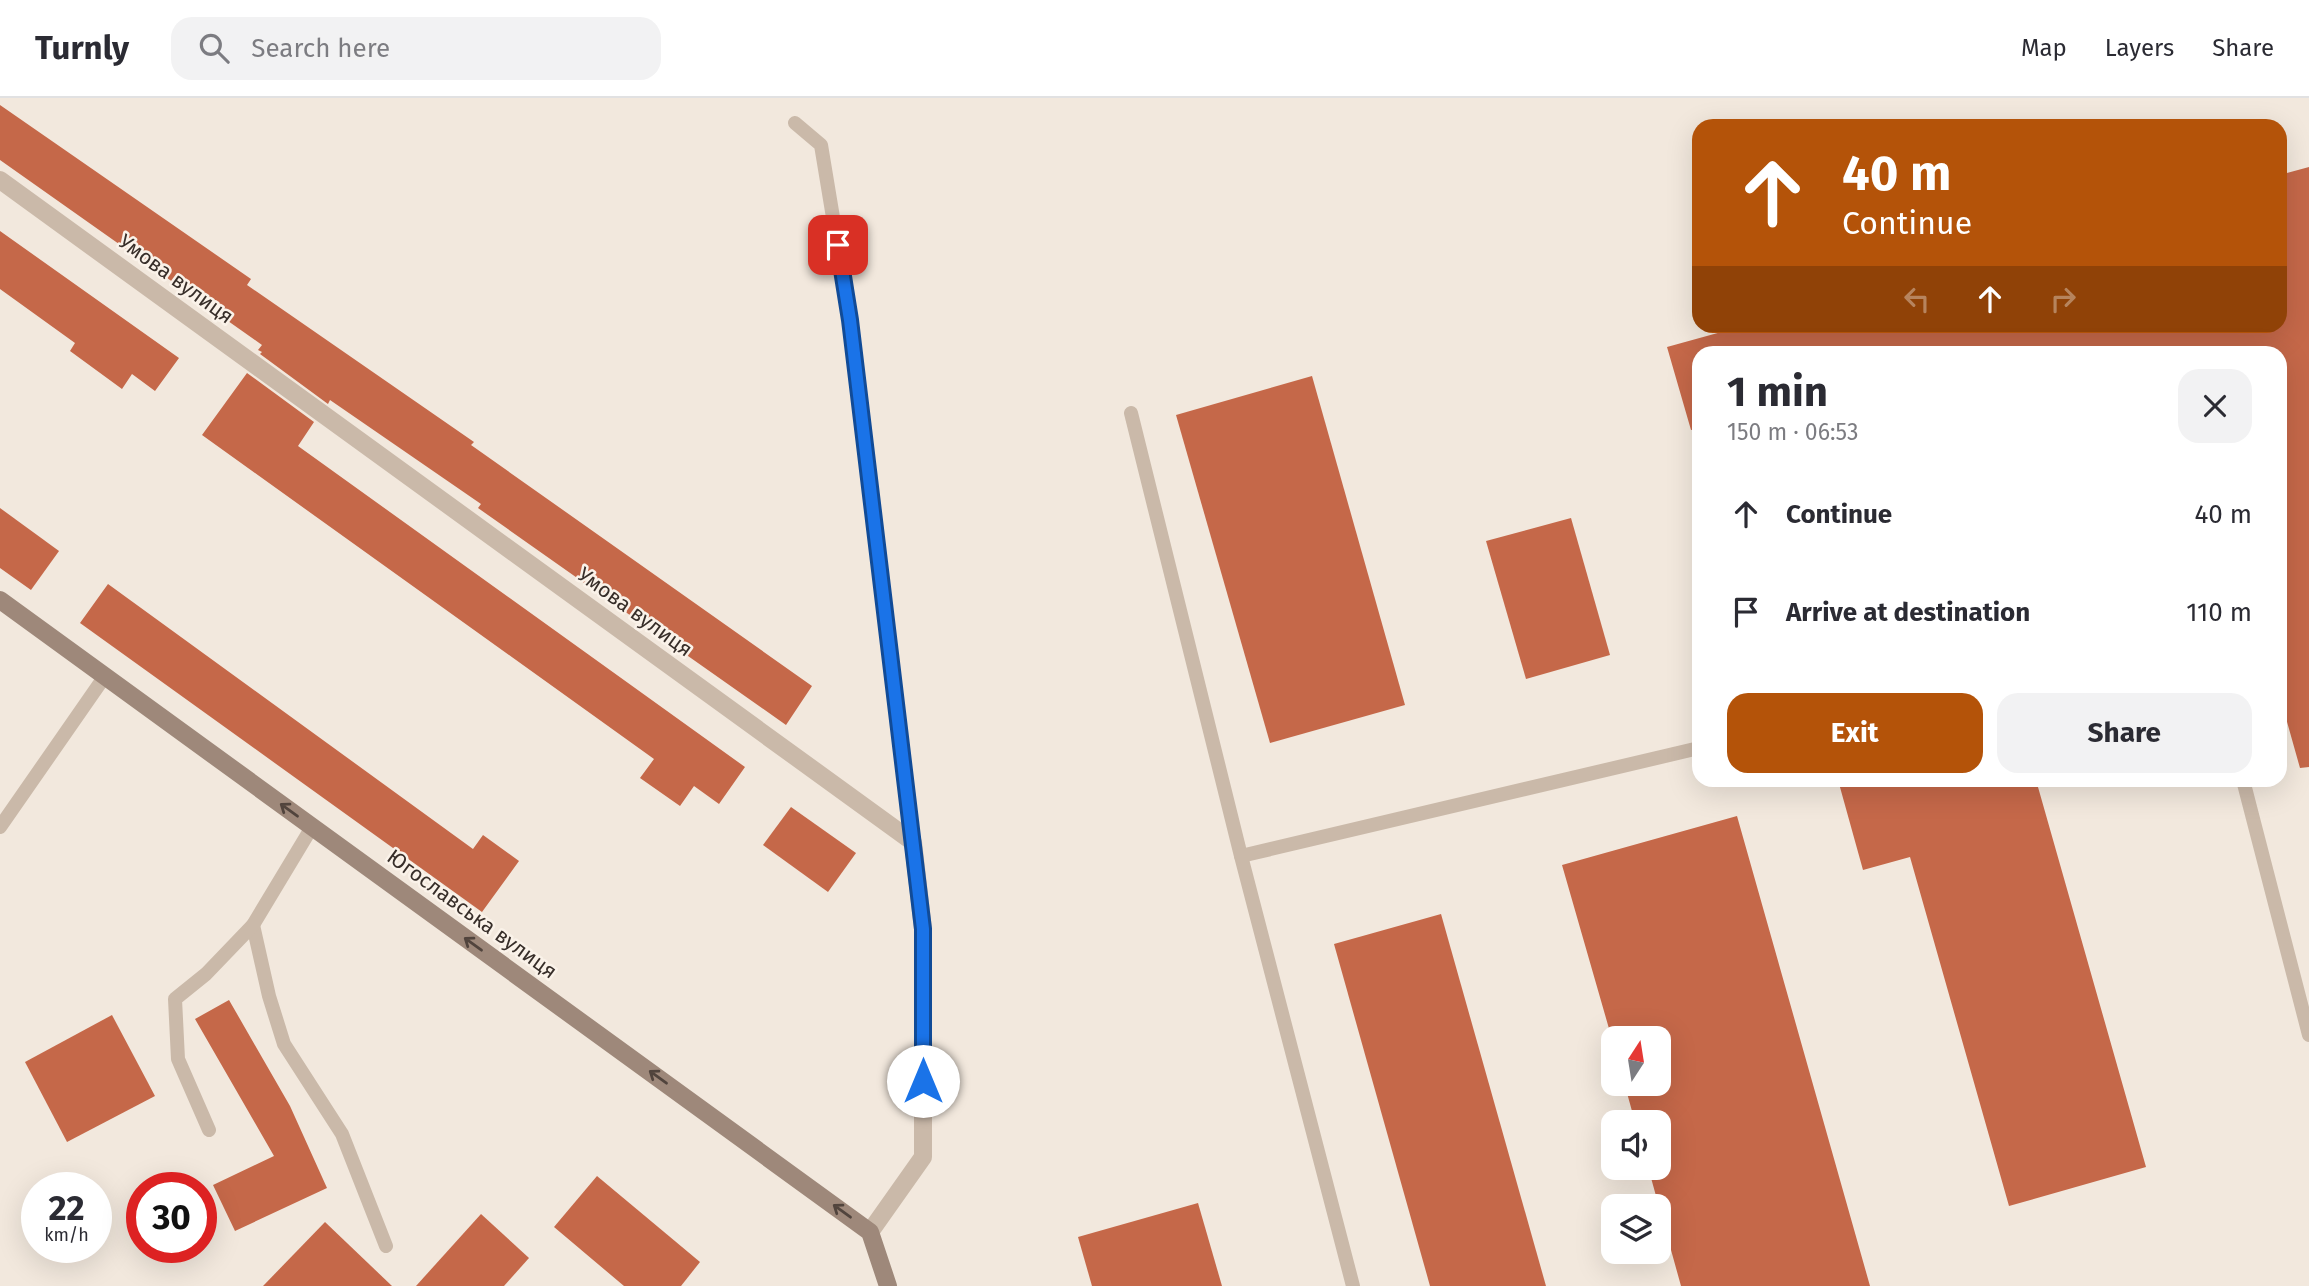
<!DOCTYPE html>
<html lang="en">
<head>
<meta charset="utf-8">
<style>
  body { margin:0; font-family:"Fira Sans",sans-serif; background:#f2f2f3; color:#2b2b33; height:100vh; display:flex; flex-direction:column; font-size:26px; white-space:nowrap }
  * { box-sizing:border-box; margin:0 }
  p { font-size:23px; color:#7c7c81 }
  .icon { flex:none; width:38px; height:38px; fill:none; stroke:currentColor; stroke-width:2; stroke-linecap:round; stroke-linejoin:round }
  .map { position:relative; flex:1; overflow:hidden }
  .details { position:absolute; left:1692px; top:248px; width:595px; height:441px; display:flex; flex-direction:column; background:#fff; border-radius:21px; box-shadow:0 7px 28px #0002 }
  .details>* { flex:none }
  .hud { position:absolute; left:1692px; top:21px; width:595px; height:214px; border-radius:21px; box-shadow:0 7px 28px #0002; background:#b45309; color:#fff; overflow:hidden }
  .needle { width:46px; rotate:12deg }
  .buttons { position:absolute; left:1601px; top:928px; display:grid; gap:14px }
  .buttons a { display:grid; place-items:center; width:70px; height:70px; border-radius:14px; background:#fff; box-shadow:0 7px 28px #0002; font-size:35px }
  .speed { position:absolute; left:21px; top:1074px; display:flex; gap:14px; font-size:35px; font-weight:700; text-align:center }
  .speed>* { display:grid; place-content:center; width:91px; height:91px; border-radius:50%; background:#fff; box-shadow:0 7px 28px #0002; line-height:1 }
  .speed small { font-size:18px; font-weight:400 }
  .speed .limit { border:10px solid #d22; background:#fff; color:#111 }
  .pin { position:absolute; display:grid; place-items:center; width:60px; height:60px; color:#fff; margin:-30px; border-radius:14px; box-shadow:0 4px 10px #0006 }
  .me { position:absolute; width:77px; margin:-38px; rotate:0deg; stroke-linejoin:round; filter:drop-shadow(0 0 5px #0008) }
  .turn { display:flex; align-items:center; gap:24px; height:147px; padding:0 35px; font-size:32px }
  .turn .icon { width:91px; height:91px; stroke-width:2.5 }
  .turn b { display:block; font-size:49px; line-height:60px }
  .lanes { display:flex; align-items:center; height:66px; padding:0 35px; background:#0003; justify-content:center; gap:35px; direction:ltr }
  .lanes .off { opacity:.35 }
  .round { display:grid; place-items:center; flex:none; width:74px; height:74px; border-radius:21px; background:#f2f2f3 }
  .head { display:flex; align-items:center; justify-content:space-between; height:119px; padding:0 35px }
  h1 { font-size:42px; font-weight:700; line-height:52px }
  .primary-button { display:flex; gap:14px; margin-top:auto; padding:14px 35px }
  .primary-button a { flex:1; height:80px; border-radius:21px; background:#b45309; color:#fff; font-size:28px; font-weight:700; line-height:80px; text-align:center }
  .primary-button a+a { background:#f2f2f3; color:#2b2b33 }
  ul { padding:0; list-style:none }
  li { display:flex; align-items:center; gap:21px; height:98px; padding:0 35px }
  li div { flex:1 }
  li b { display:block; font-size:26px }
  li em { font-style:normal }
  header { display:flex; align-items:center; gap:42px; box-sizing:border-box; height:98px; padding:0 35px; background:#fff; border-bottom:2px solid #e1e1e2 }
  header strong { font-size:33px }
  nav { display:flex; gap:38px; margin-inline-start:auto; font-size:24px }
  .search { width:490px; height:63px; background:#f2f2f3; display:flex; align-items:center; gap:18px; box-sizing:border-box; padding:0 24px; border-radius:21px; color:#7c7c81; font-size:26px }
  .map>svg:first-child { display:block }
  .building { fill:#c56849 }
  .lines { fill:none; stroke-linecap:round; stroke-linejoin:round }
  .lane { stroke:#cab9a9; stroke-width:14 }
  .street { stroke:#cab9a9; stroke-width:18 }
  .secondary { stroke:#9e887a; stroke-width:18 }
  .oneway { stroke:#51443d }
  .route-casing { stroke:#114b97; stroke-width:18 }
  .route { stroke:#1a73e8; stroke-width:12 }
  .labels { text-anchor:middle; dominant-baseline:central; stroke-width:5; stroke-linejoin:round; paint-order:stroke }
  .street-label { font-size:21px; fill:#372e29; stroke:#faf2e9 }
</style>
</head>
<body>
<header>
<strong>Turnly</strong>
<div class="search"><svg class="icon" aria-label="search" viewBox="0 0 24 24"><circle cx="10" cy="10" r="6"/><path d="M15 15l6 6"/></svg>Search here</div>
<nav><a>Map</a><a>Layers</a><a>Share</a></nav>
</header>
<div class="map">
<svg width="2309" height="1188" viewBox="0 0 2309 1188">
  <rect width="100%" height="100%" fill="#f2e8dd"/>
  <g class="building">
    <polygon points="0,7 251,181 247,187 474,344 471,347 812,588 786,627 478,410 481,406 330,302 328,306 260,256 262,254 258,252 262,247 0,62"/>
    <polygon points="2309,69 2309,669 2300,670 2280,599 2280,256 1699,256 1699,331 1691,332 1667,249 1743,228 2280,228 2280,77"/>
    <polygon points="0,133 179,260 155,293 132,276 122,291 70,253 75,245 0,191"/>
    <polygon points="247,275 314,324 298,348 745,669 719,706 694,688 680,708 640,680 654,661 202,337"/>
    <polygon points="1312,278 1405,607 1270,645 1176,317"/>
    <polygon points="0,410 59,453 31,492 0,470"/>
    <polygon points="1571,420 1610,557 1526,581 1486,443"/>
    <polygon points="108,486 473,751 483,737 519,763 482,814 80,525"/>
    <polygon points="1838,682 2036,682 2146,1069 2009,1108 1910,759 1863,772"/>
    <polygon points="791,709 856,755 828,794 763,747"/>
    <polygon points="1737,718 1870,1188 1681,1188 1648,1069 1659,1069 1659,1024 1635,1024 1627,995 1624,985 1659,985 1659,940 1614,940 1614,948 1562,767"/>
    <polygon points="1441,816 1546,1188 1430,1188 1334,846"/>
    <polygon points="229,902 290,1008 327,1090 235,1133 213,1087 274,1058 195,921"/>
    <polygon points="112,917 155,998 67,1044 25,964"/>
    <polygon points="597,1078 700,1164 681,1188 624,1188 554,1129"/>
    <polygon points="1198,1105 1222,1188 1092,1188 1078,1139"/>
    <polygon points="481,1116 529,1160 504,1188 416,1188"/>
    <polygon points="325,1124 392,1188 263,1188"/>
  </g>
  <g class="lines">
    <g class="lane">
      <polyline points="795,25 821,47 850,222 913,744"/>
      <polyline points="1131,315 1241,758 1353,1188"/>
      <polyline points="2243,682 2309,937"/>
      <polyline points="0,729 105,578"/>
      <polyline points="1241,758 1699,650"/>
      <polyline points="253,827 269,898 284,946 342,1036 386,1148"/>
      <polyline points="209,1032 178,961 175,901 206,876 253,827 312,729"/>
    </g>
    <polyline class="street" points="0,82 913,744 923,831 923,1059 870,1134"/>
    <polyline class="secondary" points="0,502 870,1134 888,1188"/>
  </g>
  <defs><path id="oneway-shaft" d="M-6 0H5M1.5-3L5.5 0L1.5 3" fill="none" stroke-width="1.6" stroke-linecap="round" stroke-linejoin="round" transform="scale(1.75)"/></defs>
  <g class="oneway">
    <use href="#oneway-shaft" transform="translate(289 712) rotate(-144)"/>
    <use href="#oneway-shaft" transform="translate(473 846) rotate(-144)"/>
    <use href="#oneway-shaft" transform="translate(658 979) rotate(-144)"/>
    <use href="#oneway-shaft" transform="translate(842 1113) rotate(-144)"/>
  </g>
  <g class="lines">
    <g class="route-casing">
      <polyline id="route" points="838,147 850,222 923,831 923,983"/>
    </g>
    <use href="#route" class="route"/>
  </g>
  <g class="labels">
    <g class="street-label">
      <text transform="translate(176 181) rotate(36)">Умова вулиця</text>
      <text transform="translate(635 514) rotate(36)">Умова вулиця</text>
      <text transform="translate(472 816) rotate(36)">Югославська вулиця</text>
    </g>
  </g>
</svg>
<div class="buttons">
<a><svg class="needle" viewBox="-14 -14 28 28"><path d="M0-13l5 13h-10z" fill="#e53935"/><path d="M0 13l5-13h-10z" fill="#7c7c81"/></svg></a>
<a><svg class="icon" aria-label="sound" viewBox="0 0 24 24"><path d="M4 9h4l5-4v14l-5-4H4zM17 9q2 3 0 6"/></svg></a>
<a><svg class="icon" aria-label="layers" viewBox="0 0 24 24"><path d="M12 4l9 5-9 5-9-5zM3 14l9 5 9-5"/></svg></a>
</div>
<div class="speed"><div>22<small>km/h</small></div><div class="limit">30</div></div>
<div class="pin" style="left:838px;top:147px;background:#d93025"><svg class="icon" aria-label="arrive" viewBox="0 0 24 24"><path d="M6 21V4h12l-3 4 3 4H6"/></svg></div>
<svg class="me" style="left:923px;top:983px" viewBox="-20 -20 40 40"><circle r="19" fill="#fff"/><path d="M0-13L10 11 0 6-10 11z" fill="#1a73e8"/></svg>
<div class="hud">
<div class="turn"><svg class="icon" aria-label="ahead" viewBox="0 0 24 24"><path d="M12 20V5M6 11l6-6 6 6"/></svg><div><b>40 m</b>Continue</div></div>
<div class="lanes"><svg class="icon off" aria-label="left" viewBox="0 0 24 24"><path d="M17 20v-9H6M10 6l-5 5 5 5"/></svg><svg class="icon" aria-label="ahead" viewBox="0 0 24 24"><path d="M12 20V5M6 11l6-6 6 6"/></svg><svg class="icon off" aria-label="right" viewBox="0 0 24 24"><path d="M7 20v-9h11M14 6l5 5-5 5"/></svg></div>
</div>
<section class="details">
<div class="head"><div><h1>1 min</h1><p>150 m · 06:53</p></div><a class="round"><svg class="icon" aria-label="close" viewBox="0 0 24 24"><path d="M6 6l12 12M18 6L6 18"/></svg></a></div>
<ul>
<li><svg class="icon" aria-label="ahead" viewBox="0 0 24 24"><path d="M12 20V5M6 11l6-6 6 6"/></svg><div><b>Continue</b></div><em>40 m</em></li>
<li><svg class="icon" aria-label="arrive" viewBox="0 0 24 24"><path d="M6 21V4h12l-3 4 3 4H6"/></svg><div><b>Arrive at destination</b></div><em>110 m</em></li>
</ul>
<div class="primary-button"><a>Exit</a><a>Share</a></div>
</section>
</div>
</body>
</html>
